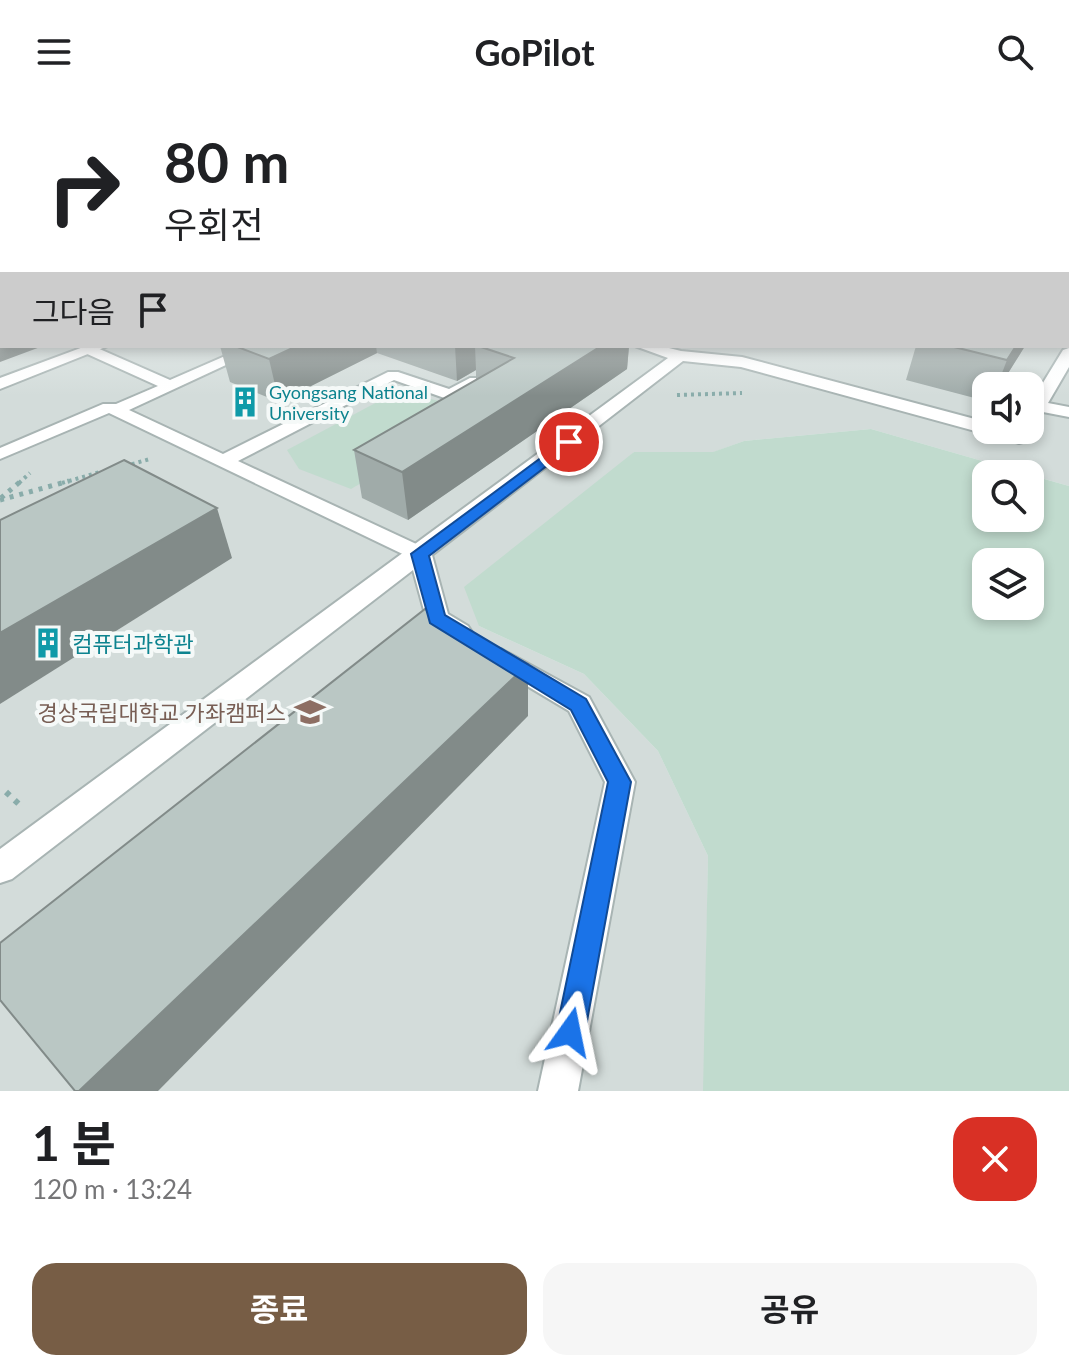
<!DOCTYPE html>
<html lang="ko">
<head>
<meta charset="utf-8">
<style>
  body { margin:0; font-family:Lato,"Noto Sans KR",sans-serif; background:#f6f6f6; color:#202124; height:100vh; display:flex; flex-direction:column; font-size:30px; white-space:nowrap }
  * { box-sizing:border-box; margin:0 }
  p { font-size:26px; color:#757577 }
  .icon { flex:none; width:44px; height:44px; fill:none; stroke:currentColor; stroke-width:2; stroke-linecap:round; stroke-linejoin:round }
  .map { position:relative; height:987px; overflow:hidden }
  .details { display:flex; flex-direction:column; background:#fff; flex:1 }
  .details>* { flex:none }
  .guide { position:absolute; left:0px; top:0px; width:1070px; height:244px; box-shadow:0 4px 12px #0003; background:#fff; color:#202124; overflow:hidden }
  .controls { position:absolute; left:972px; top:268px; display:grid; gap:16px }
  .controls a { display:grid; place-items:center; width:72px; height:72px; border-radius:16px; background:#fff; box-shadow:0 4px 12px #0003; font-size:40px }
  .pin { position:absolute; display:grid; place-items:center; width:68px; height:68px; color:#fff; margin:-34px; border:4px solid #fff; border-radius:50%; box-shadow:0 2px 8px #0007 }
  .me { position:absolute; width:88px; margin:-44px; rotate:12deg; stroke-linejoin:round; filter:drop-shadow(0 0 6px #0008) }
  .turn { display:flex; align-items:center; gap:28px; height:168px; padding:0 32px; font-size:36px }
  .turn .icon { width:104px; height:104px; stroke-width:2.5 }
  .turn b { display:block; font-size:56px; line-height:68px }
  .then { display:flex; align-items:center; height:76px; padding:0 32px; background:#0003; gap:16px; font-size:30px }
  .round { display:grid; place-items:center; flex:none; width:84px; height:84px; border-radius:24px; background:#f6f6f6 }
  .overview { display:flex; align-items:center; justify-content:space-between; height:136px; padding:0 32px }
  h1 { font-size:48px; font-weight:700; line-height:60px }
  .button { display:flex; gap:16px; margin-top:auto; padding:16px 32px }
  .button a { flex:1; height:92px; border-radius:24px; background:#775d45; color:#fff; font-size:32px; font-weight:700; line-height:92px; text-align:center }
  .button a+a { background:#f6f6f6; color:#202124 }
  header { display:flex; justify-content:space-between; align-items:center; height:104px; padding:0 32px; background:#fff; font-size:36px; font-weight:700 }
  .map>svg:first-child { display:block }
  .built { fill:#d3dcda; fill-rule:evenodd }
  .green { fill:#c1dbce; fill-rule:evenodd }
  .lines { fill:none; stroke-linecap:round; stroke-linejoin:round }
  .lane-casing { stroke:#a8b4b3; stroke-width:4 }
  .street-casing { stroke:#a8b4b3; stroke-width:4 }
  .path-far2 { stroke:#89acaa; stroke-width:4; stroke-dasharray:3 4; stroke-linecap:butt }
  .path-far1 { stroke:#89acaa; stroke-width:5; stroke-dasharray:4 6; stroke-linecap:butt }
  .path { stroke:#89acaa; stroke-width:6; stroke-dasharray:5 7; stroke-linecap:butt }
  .lane { fill:#fff; fill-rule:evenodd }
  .street { fill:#fff; fill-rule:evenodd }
  .wall { fill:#a0aba9 }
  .shaded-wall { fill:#828b89 }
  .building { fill:#bac7c4; stroke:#828b89; stroke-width:2 }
  .route { fill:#1a73e8; stroke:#114b97; stroke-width:2 }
  .labels { text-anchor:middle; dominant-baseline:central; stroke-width:8; stroke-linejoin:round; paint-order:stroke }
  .far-culture-label { font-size:18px; fill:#0d838f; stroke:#f5f9f8; text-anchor:start }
  .culture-label { font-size:22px; fill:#0d838f; stroke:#f5f9f8; text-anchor:start }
  .education-label { font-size:22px; fill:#785e54; stroke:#f5f9f8; text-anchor:end }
</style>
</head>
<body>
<header><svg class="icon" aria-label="menu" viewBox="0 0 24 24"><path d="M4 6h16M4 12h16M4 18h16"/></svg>GoPilot<svg class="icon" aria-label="search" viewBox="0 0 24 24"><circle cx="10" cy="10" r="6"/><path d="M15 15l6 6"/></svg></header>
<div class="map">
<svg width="1069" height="987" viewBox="0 0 1069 987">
  <rect width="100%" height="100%" fill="#e5eceb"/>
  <path class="built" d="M 0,154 L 2,242 L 1068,242 L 1069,154 L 1069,382 L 871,325 L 744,337 L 714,348 L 634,348 L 479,522 L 584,570 L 658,647 L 708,752 L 704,987 L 0,987 ZM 986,282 L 1030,282 L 1030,326 L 986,326 Z"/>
  <g class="green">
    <polygon points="398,287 443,298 458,322 351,385 299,365 287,346"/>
    <path d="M 871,325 L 1028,370 L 986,370 L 986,414 L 1030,414 L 1030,371 L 1069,382 L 1069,987 L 703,987 L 708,752 L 658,647 L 584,570 L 479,522 L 464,483 L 634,348 L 713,348 L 744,337 ZM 986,458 L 1030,458 L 1030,502 L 986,502 Z"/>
  </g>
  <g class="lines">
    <g class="lane-casing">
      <g id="lane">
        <rect x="1068" y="195" width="1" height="8"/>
        <polygon points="248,242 267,242 129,306 223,350 388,268 398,268 449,285 470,274 480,274 480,280 450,296 394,276 238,357 427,445 430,450 427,455 413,455 109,309 0,355 0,344 103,300 116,300 158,282 85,249 85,243 95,243 170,276"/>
      </g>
    </g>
    <g class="street-casing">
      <g id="street">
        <polygon points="86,242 108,242 0,285 0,274"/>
        <path d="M 635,242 L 661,242 L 681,247 L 742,253 L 986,318 L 986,326 L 1030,326 L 1030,323 L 1032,326 L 1026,337 L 1019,339 L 741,263 L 683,257 L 432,451 L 448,510 L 468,522 L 472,528 L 468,534 C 452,539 441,529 428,521 L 413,466 L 12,775 L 0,779 L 0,745 L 668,254 Z"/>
        <polygon points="1069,244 1069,263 1048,299 1069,303 1069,313 1043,308 1036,319 1030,320 1030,300 1063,246"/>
        <polygon points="501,545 589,593 635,678 578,987 538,987 605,678 569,607 492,561 488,554 492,547"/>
      </g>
    </g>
    <g class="path-far2">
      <polyline points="677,291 742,289"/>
      <polyline points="125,362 150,355"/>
      <polyline points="19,379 30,369"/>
      <polyline points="62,379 100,368"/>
    </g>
    <g class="path-far1">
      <polyline points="1,394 21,377"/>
      <polyline points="0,396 69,377"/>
    </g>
    <polyline class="path" points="6,688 23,704"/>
    <use href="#lane" class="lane"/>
    <use href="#street" class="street"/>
  </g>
  <g class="wall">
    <polygon points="220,242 629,242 627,265 408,416 362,394 354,346 476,276 476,266 457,277 377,249 279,298 230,278"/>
    <polygon points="916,242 1025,242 1000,282 986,282 986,297 906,276"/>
  </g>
  <g class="shaded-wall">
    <polygon points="0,210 2,210 2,242 43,242 0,258"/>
    <polygon points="297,242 376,242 377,249 279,298 269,255"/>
    <polygon points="455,242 475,242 476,266 457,277"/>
    <polygon points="601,242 629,242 627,265 408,416 402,368"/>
    <polygon points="1016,242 1025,242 1000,282 997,282 1007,256"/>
    <polygon points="217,404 232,454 0,600 0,529"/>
    <polygon points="528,560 528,612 158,987 79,987"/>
  </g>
  <g class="building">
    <rect x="0" y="154" width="2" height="56"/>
    <polygon points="235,242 297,242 269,255"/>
    <polygon points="478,242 601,242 402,368 354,346 514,254"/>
    <polygon points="950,242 1016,242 1007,256"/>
    <polygon points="124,356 217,404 0,529 0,416"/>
    <polygon points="425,505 528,560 79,987 75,987 0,896 0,839"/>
  </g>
  <linearGradient id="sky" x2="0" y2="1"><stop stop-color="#86b4dc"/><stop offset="0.53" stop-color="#f3f6f6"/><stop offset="1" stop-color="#f3f6f6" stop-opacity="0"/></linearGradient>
  <rect width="1069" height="292" fill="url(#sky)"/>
  <polygon class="route" points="569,333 576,338 574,341 429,452 445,511 586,595 631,678 585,928 581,938 570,942 560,938 556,928 608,678 571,606 430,519 411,450"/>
  <defs>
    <g id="building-bare" transform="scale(2.4)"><path d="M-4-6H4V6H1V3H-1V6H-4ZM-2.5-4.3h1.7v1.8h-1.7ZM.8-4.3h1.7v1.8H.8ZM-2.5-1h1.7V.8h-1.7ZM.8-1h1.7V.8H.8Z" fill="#0f9aa8" stroke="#f5f9f8" stroke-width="2.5" paint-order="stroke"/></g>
    <g id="university-bare" transform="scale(2.4)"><path d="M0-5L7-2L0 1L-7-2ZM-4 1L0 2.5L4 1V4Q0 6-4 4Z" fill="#8d6e63" stroke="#f5f9f8" stroke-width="2.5" paint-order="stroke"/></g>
  </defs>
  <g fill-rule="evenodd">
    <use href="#building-bare" x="245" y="298"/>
    <use href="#building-bare" x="48" y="539"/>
    <use href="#university-bare" x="310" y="608"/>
  </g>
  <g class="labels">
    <g class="far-culture-label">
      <text x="269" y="288">Gyongsang National<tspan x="269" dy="21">University</tspan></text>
    </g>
    <g class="culture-label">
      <text x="72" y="539">컴퓨터과학관</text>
    </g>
    <g class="education-label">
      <text x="286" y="608">경상국립대학교 가좌캠퍼스</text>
    </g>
  </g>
</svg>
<div class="controls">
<a><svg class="icon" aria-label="sound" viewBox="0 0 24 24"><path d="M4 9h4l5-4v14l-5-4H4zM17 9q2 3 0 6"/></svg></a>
<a><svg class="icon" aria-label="search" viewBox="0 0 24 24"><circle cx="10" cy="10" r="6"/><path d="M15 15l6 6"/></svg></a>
<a><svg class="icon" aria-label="layers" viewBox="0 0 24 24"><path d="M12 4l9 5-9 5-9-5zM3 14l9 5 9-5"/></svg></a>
</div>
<div class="pin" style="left:569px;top:338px;background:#d93025"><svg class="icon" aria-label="arrive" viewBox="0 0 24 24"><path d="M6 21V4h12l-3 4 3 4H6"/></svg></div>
<svg class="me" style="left:570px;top:928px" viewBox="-20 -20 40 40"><path d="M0-17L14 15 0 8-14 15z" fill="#1a73e8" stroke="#fff" stroke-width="4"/></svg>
<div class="guide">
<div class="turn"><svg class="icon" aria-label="right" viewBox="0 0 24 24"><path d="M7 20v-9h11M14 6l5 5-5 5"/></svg><div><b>80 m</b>우회전</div></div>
<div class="then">그다음<svg class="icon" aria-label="arrive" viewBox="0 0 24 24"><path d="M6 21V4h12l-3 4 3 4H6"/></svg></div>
</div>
</div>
<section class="details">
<div class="overview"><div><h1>1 분</h1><p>120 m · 13:24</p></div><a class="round" style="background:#d93025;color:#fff"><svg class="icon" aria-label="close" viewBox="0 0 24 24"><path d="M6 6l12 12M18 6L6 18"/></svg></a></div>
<div class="button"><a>종료</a><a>공유</a></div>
</section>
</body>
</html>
